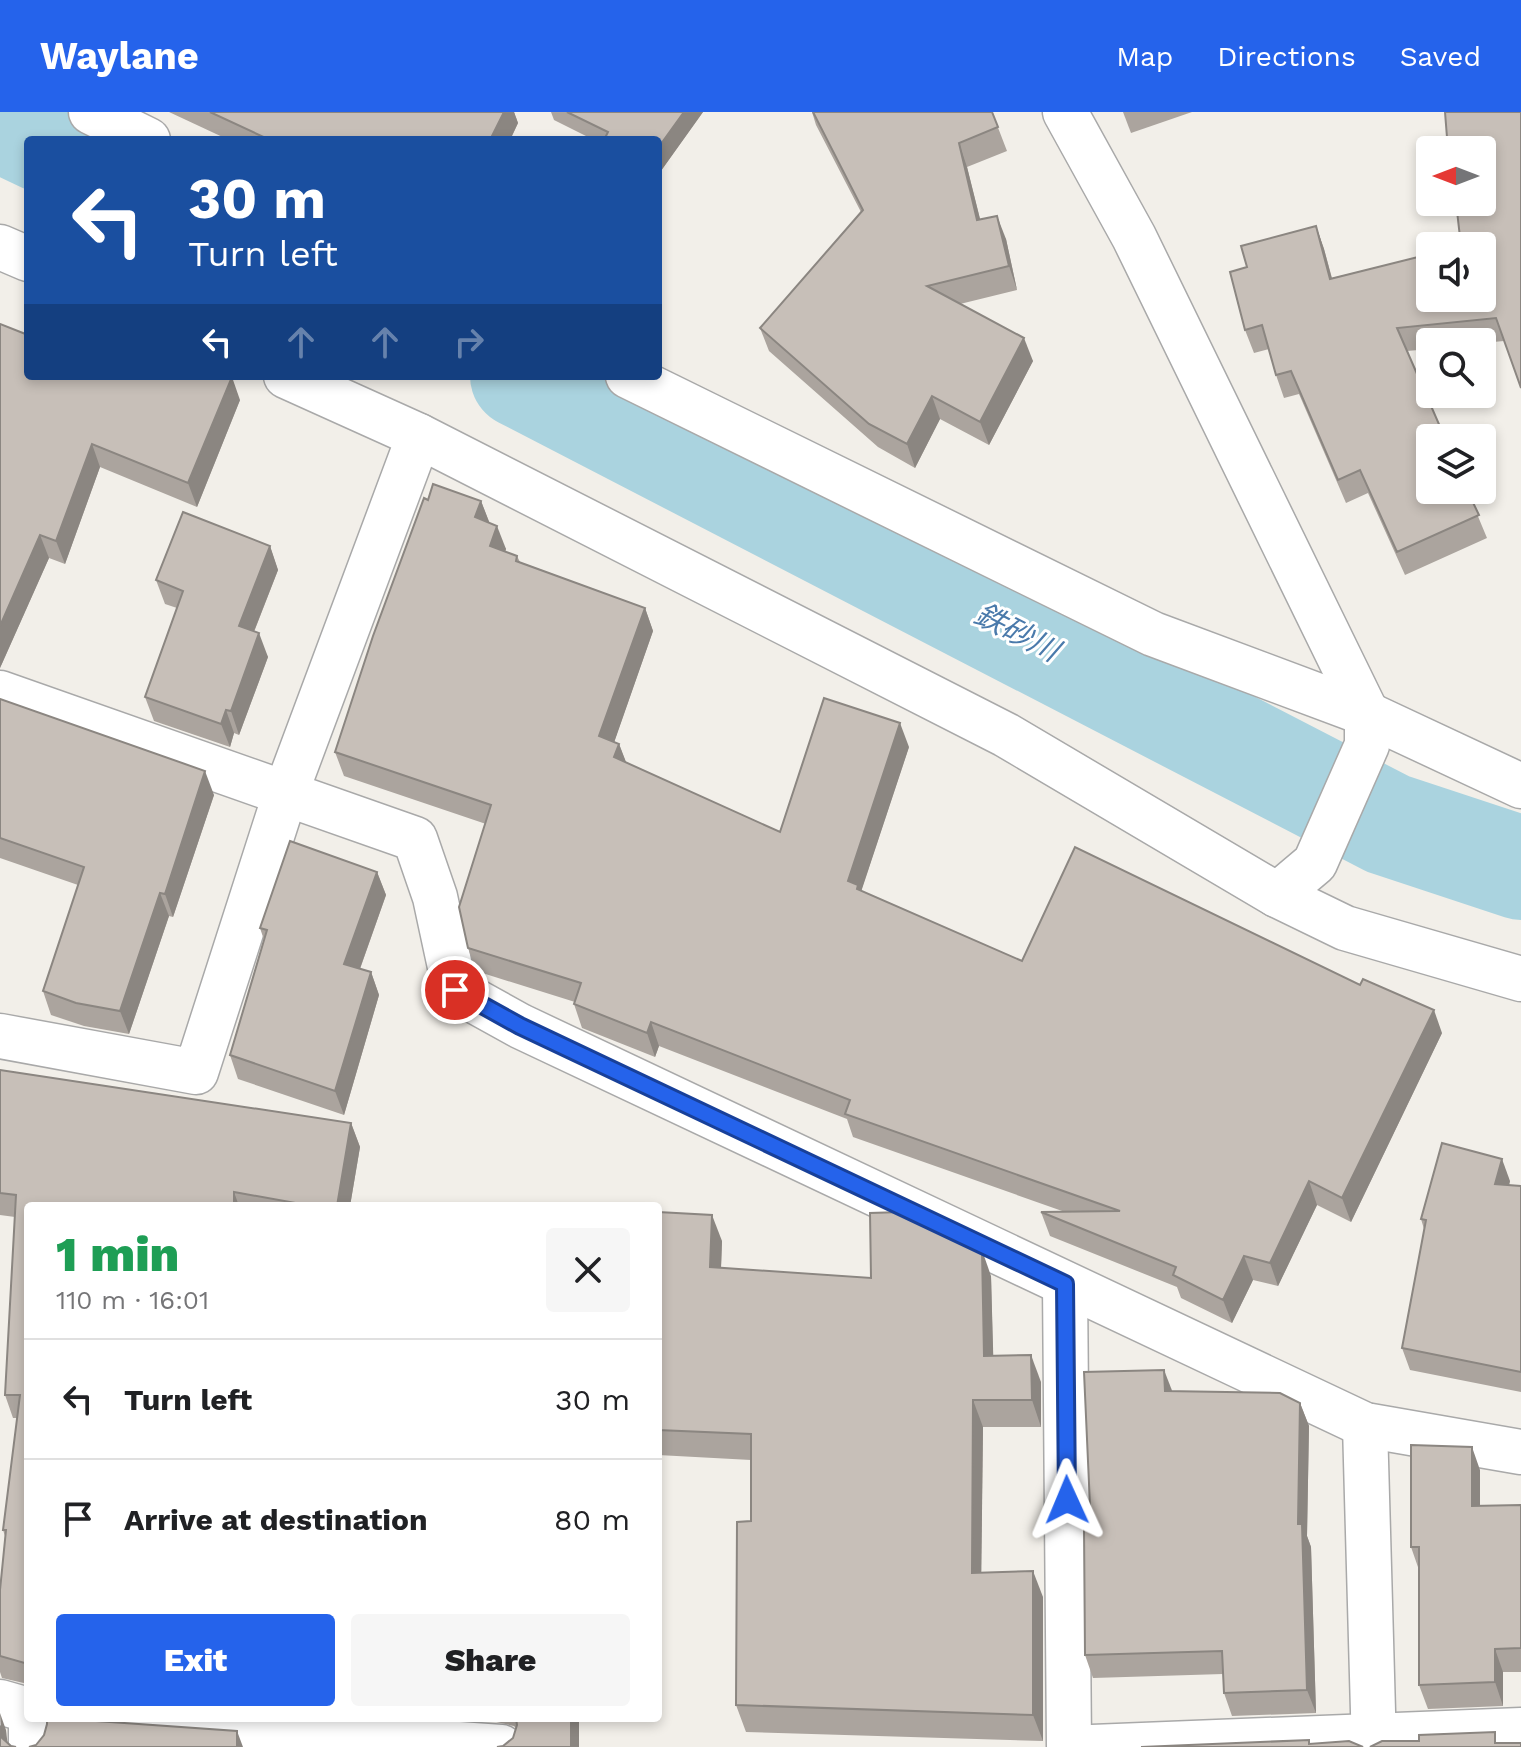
<!DOCTYPE html>
<html lang="en">
<head>
<meta charset="utf-8">
<style>
  body { margin:0; font-family:"Work Sans","Noto Sans JP",sans-serif; background:#f6f6f6; color:#202124; height:100vh; display:flex; flex-direction:column; font-size:30px; white-space:nowrap }
  * { box-sizing:border-box; margin:0 }
  p { font-size:26px; color:#757577 }
  .icon { flex:none; width:44px; height:44px; fill:none; stroke:currentColor; stroke-width:2; stroke-linecap:round; stroke-linejoin:round }
  .map { position:relative; flex:1; overflow:hidden }
  .sheet { position:absolute; left:24px; top:1090px; width:638px; height:520px; display:flex; flex-direction:column; background:#fff; border-radius:8px; box-shadow:0 4px 12px #0003 }
  .sheet>* { flex:none }
  .guide { position:absolute; left:24px; top:24px; width:638px; height:244px; border-radius:8px; box-shadow:0 4px 12px #0003; background:#1a4fa0; color:#fff; overflow:hidden }
  .needle { width:52px; rotate:270deg }
  .controls { position:absolute; left:1416px; top:24px; display:grid; gap:16px }
  .controls a { display:grid; place-items:center; width:80px; height:80px; border-radius:8px; background:#fff; box-shadow:0 4px 12px #0003; font-size:40px }
  .pin { position:absolute; display:grid; place-items:center; width:68px; height:68px; color:#fff; margin:-34px; border:4px solid #fff; border-radius:50%; box-shadow:0 2px 8px #0007 }
  .me { position:absolute; width:88px; margin:-44px; rotate:359deg; stroke-linejoin:round; filter:drop-shadow(0 0 6px #0008) }
  .turn { display:flex; align-items:center; gap:28px; height:168px; padding:0 32px; font-size:36px }
  .turn .icon { width:104px; height:104px; stroke-width:2.5 }
  .turn b { display:block; font-size:56px; line-height:68px }
  .lanes { display:flex; align-items:center; height:76px; padding:0 32px; background:#0003; justify-content:center; gap:40px; direction:ltr }
  .lanes .off { opacity:.35 }
  .round { display:grid; place-items:center; flex:none; width:84px; height:84px; border-radius:8px; background:#f6f6f6 }
  .head { display:flex; align-items:center; justify-content:space-between; height:136px; padding:0 32px }
  h1 { font-size:48px; font-weight:800; line-height:60px; color:#1e9e55 }
  .button { display:flex; gap:16px; margin-top:auto; padding:16px 32px }
  .button a { flex:1; height:92px; border-radius:8px; background:#2563eb; color:#fff; font-size:32px; font-weight:800; line-height:92px; text-align:center }
  .button a+a { background:#f6f6f6; color:#202124 }
  ul { padding:0; list-style:none }
  li { display:flex; align-items:center; gap:24px; height:120px; padding:0 32px; border-top:2px solid #e0e0e0 }
  li div { flex:1 }
  li b { display:block; font-size:30px }
  li em { font-style:normal }
  header { display:flex; align-items:center; gap:48px; box-sizing:border-box; height:112px; padding:0 40px; background:#2563eb; color:#fff }
  header strong { font-size:38px }
  nav { display:flex; gap:44px; margin-inline-start:auto; font-size:28px }
  .map>svg:first-child { display:block }
  .lines { fill:none; stroke-linecap:round; stroke-linejoin:round }
  .river { stroke:#aad3df; stroke-width:104 }
  .street-casing { stroke:#a9a9a9; stroke-width:47 }
  .street { stroke:#fff; stroke-width:44 }
  .wall { fill:#aba49e }
  .shaded-wall { fill:#8b8681 }
  .building { fill:#c7bfb8; stroke:#8b8681; stroke-width:2 }
  .route-casing { stroke:#184099; stroke-width:20 }
  .route { stroke:#2563eb; stroke-width:14 }
  .labels { text-anchor:middle; dominant-baseline:central; stroke-width:6; stroke-linejoin:round; paint-order:stroke }
  .water-label { font-size:30px; font-style:italic; fill:#4a7aab; stroke:#fff }
</style>
</head>
<body>
<header>
<strong>Waylane</strong>
<nav><a>Map</a><a>Directions</a><a>Saved</a></nav>
</header>
<div class="map">
<svg width="1521" height="1635" viewBox="0 0 1521 1635">
  <rect width="100%" height="100%" fill="#f2efe9"/>
  <g class="lines">
    <g class="river">
      <polyline points="0,8 43,28"/>
      <polyline points="522,264 1388,712 1521,756"/>
    </g>
    <g class="street-casing">
      <g id="street">
        <polyline points="91,0 148,28"/>
        <polyline points="1065,0 1134,125 1367,602 1367,633 1315,751 1277,783"/>
        <polyline points="0,135 28,147"/>
        <polyline points="286,264 419,324 1006,623 1277,783 1345,816 1521,867"/>
        <polyline points="628,264 1153,522 1367,602 1521,674"/>
        <polyline points="0,581 415,727 435,785 455,878 520,914 1365,1313 1521,1340"/>
        <polyline points="0,924 196,960 285,683 419,324"/>
        <polyline points="1065,1172 1069,1635"/>
        <polyline points="1365,1313 1374,1635"/>
        <polyline points="0,1590 28,1598"/>
        <polyline points="92,1606 501,1635"/>
        <polyline points="31,1635 31,1606"/>
        <polyline points="1092,1635 1521,1618"/>
      </g>
    </g>
    <use href="#street" class="street"/>
  </g>
  <g class="wall">
    <polygon points="169,0 514,0 518,11 510,28 229,28"/>
    <polygon points="551,0 703,0 658,63 658,28 594,28 554,8"/>
    <polygon points="812,0 992,0 1007,39 967,55 980,107 1006,127 1017,178 960,192 1033,249 989,333 940,307 915,356 878,335 769,239 760,216 861,100 816,13"/>
    <polygon points="1123,0 1192,0 1131,21"/>
    <polygon points="1445,0 1521,0 1521,276 1504,229 1482,231 1482,230 1430,230 1430,237 1407,239 1445,326 1430,326 1430,378 1467,378 1487,426 1405,463 1368,381 1346,391 1299,282 1284,286 1276,263 1269,237 1254,241 1245,218 1230,160 1247,155 1241,134 1316,114 1324,137 1332,166 1430,142 1430,186 1482,186 1482,134 1461,134 1456,90 1482,90 1482,38 1448,38"/>
    <polygon points="28,223 240,288 197,395 100,355 65,452 49,446 0,556"/>
    <polygon points="428,388 481,389 489,410 506,437 505,440 517,444 520,450 645,496 653,519 614,630 619,632 626,651 780,720 909,635 861,779 1022,849 1442,921 1351,1110 1317,1093 1278,1174 1253,1168 1232,1211 1181,1186 1177,1175 1050,1124 1041,1100 1065,1100 853,1025 847,1007 659,934 655,945 582,916 574,892 575,890 476,859 468,836 486,712 344,664 335,640"/>
    <polygon points="270,434 278,458 254,520 268,545 239,623 234,621 230,635 154,609 145,585 177,496 165,492 156,468"/>
    <polygon points="0,587 214,683 173,805 169,804 129,922 84,914 51,903 43,879 78,773 0,746"/>
    <polygon points="377,760 386,783 360,857 371,860 379,883 344,1003 238,967 230,943 264,828 260,816"/>
    <polygon points="0,958 351,1011 360,1035 350,1094 28,1094 28,1572 2,1566 0,1560 0,1478 5,1424 3,1418 17,1306 13,1306 5,1283 15,1105 0,1103"/>
    <polygon points="1510,1069 1509,1073 1521,1074 1521,1280 1410,1258 1402,1236 1424,1117 1421,1107"/>
    <polygon points="658,1100 722,1129 721,1156 871,1166 991,1164 993,1244 1041,1270 1041,1315 983,1315 981,1461 1043,1485 1043,1629 746,1620 736,1593 751,1409 751,1348 658,1343"/>
    <polygon points="1172,1279 1300,1291 1309,1314 1307,1424 1311,1435 1316,1601 1232,1604 1224,1581 1223,1562 1093,1566 1085,1543 1091,1416"/>
    <polygon points="1480,1358 1480,1394 1521,1393 1521,1560 1503,1560 1503,1594 1428,1597 1419,1573 1419,1458 1411,1435"/>
    <polygon points="491,1606 579,1606 579,1635 497,1635 503,1634 513,1626 516,1616 514,1614 492,1609"/>
  </g>
  <g class="shaded-wall">
    <polygon points="504,0 514,0 518,11 510,28 490,28"/>
    <polygon points="684,0 703,0 658,63 658,36"/>
    <polygon points="959,31 967,55 986,131 977,108"/>
    <polygon points="997,104 1006,127 1017,178 1009,154"/>
    <polygon points="1316,114 1324,137 1338,190 1330,167"/>
    <polygon points="1024,226 1033,249 989,333 980,310"/>
    <polygon points="232,265 240,288 197,395 188,371"/>
    <polygon points="932,284 940,307 915,356 907,332"/>
    <polygon points="92,332 100,355 65,452 56,429"/>
    <polygon points="481,389 490,412 475,405"/>
    <polygon points="497,414 506,437 498,458 490,434"/>
    <polygon points="40,423 49,446 0,556 0,514"/>
    <polygon points="270,434 278,458 247,537 239,514"/>
    <polygon points="645,496 653,519 608,648 599,624"/>
    <polygon points="259,521 268,545 239,623 231,599"/>
    <polygon points="226,598 234,621 230,635 221,612"/>
    <polygon points="900,611 909,635 861,780 848,769"/>
    <polygon points="619,632 628,655 614,645"/>
    <polygon points="205,659 214,683 173,805 165,782"/>
    <polygon points="377,760 386,783 353,876 344,852"/>
    <polygon points="160,781 169,804 129,922 120,899"/>
    <polygon points="371,860 379,883 344,1003 335,979"/>
    <polygon points="1434,898 1442,921 1351,1110 1342,1086"/>
    <polygon points="651,910 659,934 655,945 647,921"/>
    <polygon points="351,1011 360,1035 350,1094 337,1094"/>
    <polygon points="1502,1047 1510,1069 1503,1094 1495,1072"/>
    <polygon points="1309,1069 1317,1093 1278,1174 1270,1151"/>
    <polygon points="234,1080 239,1094 234,1094"/>
    <polygon points="712,1103 722,1129 720,1182 710,1155"/>
    <polygon points="982,1138 991,1164 994,1270 984,1244"/>
    <polygon points="1244,1144 1253,1168 1232,1211 1223,1188"/>
    <polygon points="1031,1243 1041,1270 1041,1315 1032,1288"/>
    <polygon points="1164,1258 1173,1281 1165,1279"/>
    <polygon points="973,1288 983,1315 981,1488 972,1461"/>
    <polygon points="1300,1291 1309,1314 1307,1424 1311,1435 1316,1601 1307,1578 1298,1412"/>
    <polygon points="1472,1335 1480,1358 1480,1417 1472,1394"/>
    <polygon points="1033,1459 1043,1485 1043,1629 1033,1603"/>
    <polygon points="1495,1537 1503,1560 1503,1594 1495,1570"/>
    <polygon points="0,1601 6,1618 8,1635 1,1625"/>
    <rect x="571" y="1606" width="8" height="29"/>
    <polygon points="237,1619 243,1635 237,1635"/>
  </g>
  <g class="building">
    <polygon points="210,0 504,0 490,28 270,28"/>
    <polygon points="567,0 684,0 658,36 658,28 604,28 608,20"/>
    <polygon points="813,0 992,0 998,15 959,31 977,108 997,104 1009,154 927,174 1024,226 980,310 932,284 907,332 869,312 760,216 863,98"/>
    <polygon points="1445,0 1521,0 1521,276 1496,206 1397,216 1445,326 1430,326 1430,378 1467,378 1479,403 1397,440 1360,358 1338,368 1291,259 1276,263 1262,213 1245,218 1230,160 1247,155 1241,134 1316,114 1330,167 1430,142 1430,186 1482,186 1482,134 1461,134 1456,90 1482,90 1482,38 1448,38"/>
    <polygon points="0,212 28,223 28,264 232,265 188,371 92,332 56,429 40,423 0,514"/>
    <polygon points="433,372 481,389 475,405 497,414 490,434 517,444 516,449 645,496 599,624 619,632 614,645 780,720 824,586 900,611 848,769 858,773 857,777 1022,849 1075,735 1360,873 1363,867 1434,898 1342,1086 1309,1069 1270,1151 1244,1144 1223,1188 1173,1163 1176,1155 1041,1100 1120,1099 845,1002 850,988 651,910 647,921 574,892 581,871 468,836 459,795 491,693 335,640 373,524 424,386 428,388"/>
    <polygon points="183,400 270,434 239,514 259,521 231,599 226,598 221,612 145,585 183,479 156,468"/>
    <polygon points="0,587 205,659 165,782 160,781 120,899 76,891 43,879 84,755 0,726"/>
    <polygon points="290,729 377,760 344,852 371,860 335,979 230,943 267,818 260,816"/>
    <polygon points="0,958 351,1011 337,1094 312,1094 234,1080 234,1094 28,1094 28,1552 0,1544 0,1478 6,1418 3,1418 20,1283 5,1283 16,1083 0,1081"/>
    <polygon points="1442,1031 1502,1047 1495,1072 1521,1074 1521,1260 1402,1236 1426,1108 1421,1107"/>
    <polygon points="478,1091 539,1094 477,1094"/>
    <polygon points="658,1100 712,1103 710,1155 871,1166 870,1101 902,1100 982,1138 984,1244 1031,1243 1032,1288 973,1288 972,1461 1033,1459 1033,1603 736,1593 737,1410 751,1409 751,1322 658,1318 658,1180 661,1154 658,1153"/>
    <polygon points="1164,1258 1165,1279 1280,1281 1300,1291 1298,1412 1302,1412 1307,1578 1224,1581 1222,1539 1085,1543 1084,1416 1091,1416 1084,1260"/>
    <polygon points="1411,1333 1472,1335 1472,1394 1521,1393 1521,1536 1495,1537 1495,1570 1419,1573 1419,1435 1411,1435"/>
    <polygon points="47,1606 77,1606 82,1608 237,1619 237,1635 29,1635 36,1633 44,1623 47,1612"/>
    <polygon points="516,1606 571,1606 571,1635 497,1635 503,1634 513,1626 517,1613"/>
    <polygon points="0,1614 1,1625 11,1634 16,1635 0,1635"/>
    <polygon points="1495,1620 1495,1631 1521,1631 1521,1635 1370,1635 1382,1629 1419,1629 1419,1623"/>
    <polygon points="1309,1628 1309,1632 1349,1629 1363,1635 1141,1635"/>
  </g>
  <g class="lines">
    <g class="route-casing">
      <polyline id="route" points="455,878 520,914 1065,1172 1067,1388"/>
    </g>
    <use href="#route" class="route"/>
  </g>
  <g class="labels">
    <g class="water-label">
      <text transform="translate(1017 520) rotate(27)">鉄砂川</text>
    </g>
  </g>
</svg>
<div class="controls">
<a><svg class="needle" viewBox="-14 -14 28 28"><path d="M0-13l5 13h-10z" fill="#e53935"/><path d="M0 13l5-13h-10z" fill="#757577"/></svg></a>
<a><svg class="icon" aria-label="sound" viewBox="0 0 24 24"><path d="M4 9h4l5-4v14l-5-4H4zM17 9q2 3 0 6"/></svg></a>
<a><svg class="icon" aria-label="search" viewBox="0 0 24 24"><circle cx="10" cy="10" r="6"/><path d="M15 15l6 6"/></svg></a>
<a><svg class="icon" aria-label="layers" viewBox="0 0 24 24"><path d="M12 4l9 5-9 5-9-5zM3 14l9 5 9-5"/></svg></a>
</div>
<div class="pin" style="left:455px;top:878px;background:#d93025"><svg class="icon" aria-label="arrive" viewBox="0 0 24 24"><path d="M6 21V4h12l-3 4 3 4H6"/></svg></div>
<svg class="me" style="left:1067px;top:1388px" viewBox="-20 -20 40 40"><path d="M0-17L14 15 0 8-14 15z" fill="#2563eb" stroke="#fff" stroke-width="4"/></svg>
<div class="guide">
<div class="turn"><svg class="icon" aria-label="left" viewBox="0 0 24 24"><path d="M17 20v-9H6M10 6l-5 5 5 5"/></svg><div><b>30 m</b>Turn left</div></div>
<div class="lanes"><svg class="icon" aria-label="left" viewBox="0 0 24 24"><path d="M17 20v-9H6M10 6l-5 5 5 5"/></svg><svg class="icon off" aria-label="ahead" viewBox="0 0 24 24"><path d="M12 20V5M6 11l6-6 6 6"/></svg><svg class="icon off" aria-label="ahead" viewBox="0 0 24 24"><path d="M12 20V5M6 11l6-6 6 6"/></svg><svg class="icon off" aria-label="right" viewBox="0 0 24 24"><path d="M7 20v-9h11M14 6l5 5-5 5"/></svg></div>
</div>
<section class="sheet">
<div class="head"><div><h1>1 min</h1><p>110 m · 16:01</p></div><a class="round"><svg class="icon" aria-label="close" viewBox="0 0 24 24"><path d="M6 6l12 12M18 6L6 18"/></svg></a></div>
<ul>
<li><svg class="icon" aria-label="left" viewBox="0 0 24 24"><path d="M17 20v-9H6M10 6l-5 5 5 5"/></svg><div><b>Turn left</b></div><em>30 m</em></li>
<li><svg class="icon" aria-label="arrive" viewBox="0 0 24 24"><path d="M6 21V4h12l-3 4 3 4H6"/></svg><div><b>Arrive at destination</b></div><em>80 m</em></li>
</ul>
<div class="button"><a>Exit</a><a>Share</a></div>
</section>
</div>
</body>
</html>
